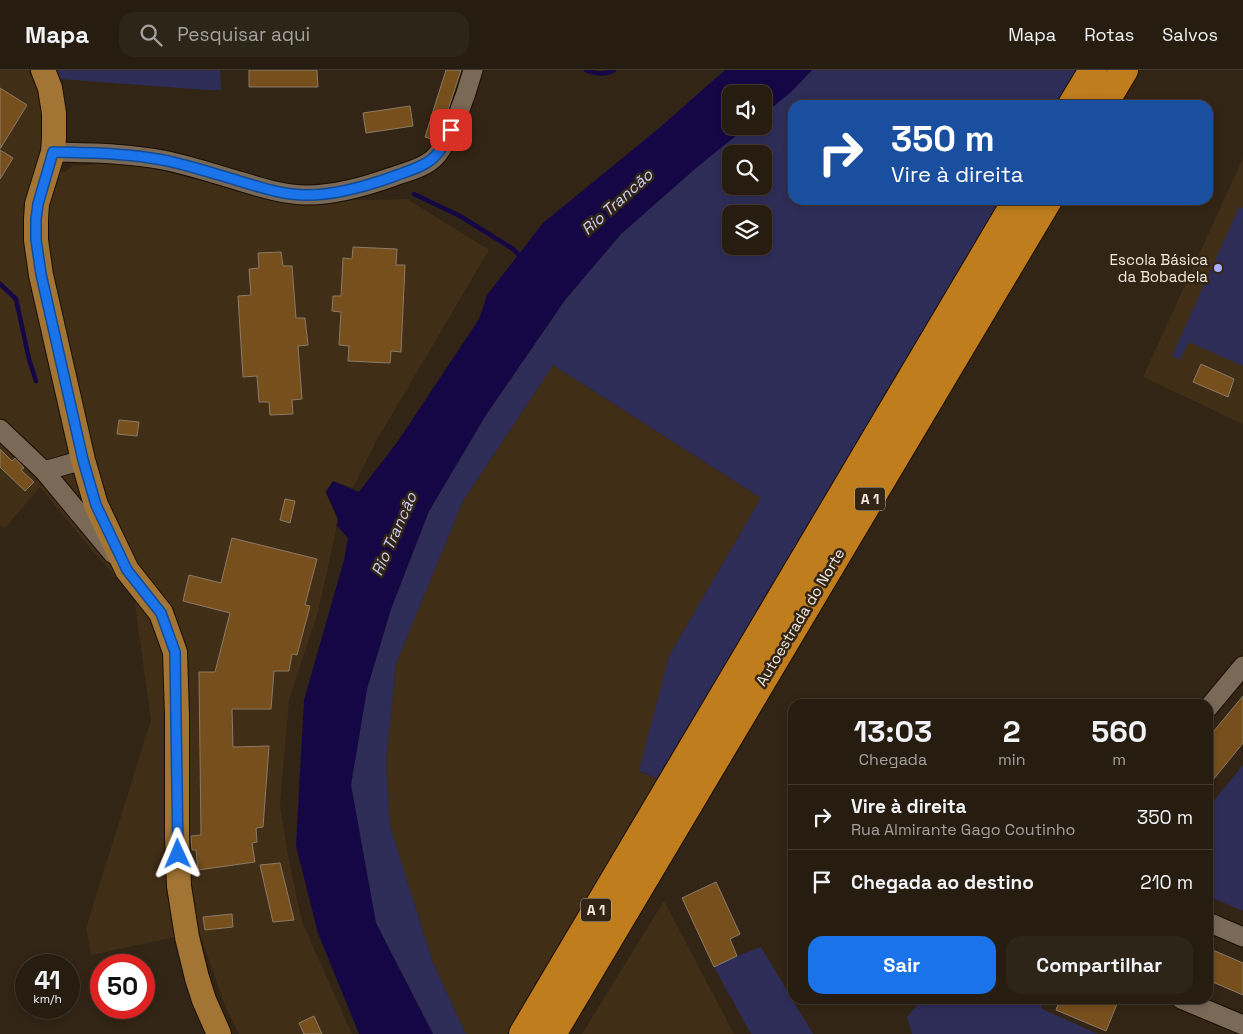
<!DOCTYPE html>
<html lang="pt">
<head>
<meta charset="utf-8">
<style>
  body { margin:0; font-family:"Space Grotesk",sans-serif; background:#2e2519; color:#f1f3f6; height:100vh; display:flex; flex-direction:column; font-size:19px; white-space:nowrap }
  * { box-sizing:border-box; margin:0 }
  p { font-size:16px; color:#a4a19f }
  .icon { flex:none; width:28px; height:28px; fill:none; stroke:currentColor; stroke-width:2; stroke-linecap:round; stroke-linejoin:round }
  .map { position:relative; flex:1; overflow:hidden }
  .drawer { position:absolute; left:788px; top:629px; width:425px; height:305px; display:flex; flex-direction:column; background:#261c10; border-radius:15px; box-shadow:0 2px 8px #0003,0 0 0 1px #423a30 }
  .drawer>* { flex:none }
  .hud { position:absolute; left:788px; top:30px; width:425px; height:105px; border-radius:15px; box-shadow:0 2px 8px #0003,0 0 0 1px #423a30; background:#1a4fa0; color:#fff; overflow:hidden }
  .fabs { position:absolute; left:722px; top:15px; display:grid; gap:10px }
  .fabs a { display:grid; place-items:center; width:50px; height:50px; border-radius:10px; background:#261c10; box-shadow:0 2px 8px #0003,0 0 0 1px #423a30; font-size:25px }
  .speed { position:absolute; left:15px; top:884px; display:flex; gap:10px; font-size:25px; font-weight:700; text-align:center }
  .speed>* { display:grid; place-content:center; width:65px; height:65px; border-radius:50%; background:#261c10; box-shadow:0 2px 8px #0003,0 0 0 1px #423a30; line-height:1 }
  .speed small { font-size:12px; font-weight:400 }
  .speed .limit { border:8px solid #d22; background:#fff; color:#111 }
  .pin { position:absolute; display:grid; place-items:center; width:42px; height:42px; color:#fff; margin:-21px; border-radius:10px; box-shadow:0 2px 8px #0006 }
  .me { position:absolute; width:55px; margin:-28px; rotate:359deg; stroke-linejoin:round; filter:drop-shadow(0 0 4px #0008) }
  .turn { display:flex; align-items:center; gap:18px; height:105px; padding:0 20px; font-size:22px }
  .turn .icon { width:65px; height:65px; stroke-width:2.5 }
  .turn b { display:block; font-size:35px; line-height:42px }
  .eta { display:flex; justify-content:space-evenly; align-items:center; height:85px; text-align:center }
  .eta b { font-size:30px; font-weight:700; line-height:35px }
  .button { display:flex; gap:10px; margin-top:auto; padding:10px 20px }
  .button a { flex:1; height:58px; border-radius:15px; background:#1a73e8; color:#fff; font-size:20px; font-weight:700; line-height:58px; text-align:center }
  .button a+a { background:#2e2519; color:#f1f3f6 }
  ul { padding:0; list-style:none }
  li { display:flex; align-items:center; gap:15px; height:65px; padding:0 20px; border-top:1px solid #423a30 }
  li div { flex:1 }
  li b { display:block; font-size:19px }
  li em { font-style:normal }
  header { display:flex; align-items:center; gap:30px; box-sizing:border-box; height:70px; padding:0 25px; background:#261c10; border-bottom:1px solid #423a30 }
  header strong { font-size:24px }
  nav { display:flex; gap:28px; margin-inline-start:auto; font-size:18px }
  .search { width:350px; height:45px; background:#2e2519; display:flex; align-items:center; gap:12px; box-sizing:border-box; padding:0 18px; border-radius:15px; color:#a4a19f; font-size:19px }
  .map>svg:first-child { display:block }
  .built { fill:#402e17 }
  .green { fill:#2e2d58; fill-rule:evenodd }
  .water { fill:#150745 }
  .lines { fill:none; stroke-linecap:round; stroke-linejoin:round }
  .stream { stroke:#150745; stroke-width:4.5 }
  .building { fill:#774f1c; stroke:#8b7a67 }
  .minor-casing { stroke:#1a0e01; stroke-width:21 }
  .major-casing { stroke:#1a0e01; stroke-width:26 }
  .highway-casing { stroke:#1a0e01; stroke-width:30 }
  .minor { stroke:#7a6957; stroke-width:19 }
  .major { stroke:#a37534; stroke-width:24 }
  .highway { stroke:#bf7d1d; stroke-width:28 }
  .route-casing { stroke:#114b97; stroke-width:12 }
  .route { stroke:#1a73e8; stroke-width:9 }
  .poi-dot { fill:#acaffb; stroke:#332515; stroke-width:2 }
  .labels { text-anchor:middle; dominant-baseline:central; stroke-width:5; stroke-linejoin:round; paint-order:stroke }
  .shield { fill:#332515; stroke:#baafa3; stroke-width:1 }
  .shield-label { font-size:14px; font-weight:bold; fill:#f4eae0 }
  .poi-label { font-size:15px; fill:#f4eae0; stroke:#332515; text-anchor:end }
  .street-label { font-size:15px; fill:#f4eae0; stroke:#332515 }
  .water-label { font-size:16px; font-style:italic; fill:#cbcef5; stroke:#332515 }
</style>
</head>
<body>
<header>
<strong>Mapa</strong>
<div class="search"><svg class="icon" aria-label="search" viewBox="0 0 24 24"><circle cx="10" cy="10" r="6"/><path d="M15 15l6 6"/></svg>Pesquisar aqui</div>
<nav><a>Mapa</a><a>Rotas</a><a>Salvos</a></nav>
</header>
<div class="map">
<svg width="1243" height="964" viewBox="0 0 1243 964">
  <rect width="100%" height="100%" fill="#332515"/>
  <g class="built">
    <polygon points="0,0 28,0 40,23 43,60 63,103 73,96 109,93 143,96 282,132 407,129 489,180 375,373 353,418 333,411 325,421 337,449 335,465 318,542 289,630 280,735 289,791 302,852 352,964 239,964 226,938 199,862 91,885 86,858 151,650 134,527 91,479 40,417 5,458 0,455"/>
    <polygon points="1243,88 1243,354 1143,307"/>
    <polygon points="553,295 761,428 669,586 640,702 658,709 507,964 466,964 433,893 390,756 386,692 396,594 463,431"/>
    <polygon points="664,831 734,964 582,964"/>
  </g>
  <g class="green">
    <polygon points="57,0 220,0 221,20 207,20 60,9"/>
    <path d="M 812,0 L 1078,0 L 1058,35 L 792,35 L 792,130 L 1001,130 L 658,709 L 639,701 L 669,586 L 761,428 L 553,295 L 463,431 L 396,594 L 386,692 L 390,756 L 433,893 L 466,964 L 433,964 L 376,853 L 351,715 L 367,619 L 391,539 L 429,441 L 486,345 L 565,230 L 621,164 L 696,98 L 748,56 L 764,56 L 764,44 L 791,22 ZM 731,84 L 764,84 L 764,116 L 731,116 ZM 731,144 L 764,144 L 764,176 L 731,176 Z"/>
    <polygon points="1239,137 1243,138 1243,296 1189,272 1180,290 1172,286"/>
    <polygon points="1243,695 1243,841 1208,826 1208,738"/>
    <polygon points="761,877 813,964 751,964 714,897 737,886"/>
    <polygon points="923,929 1041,929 1042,939 1098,964 912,964 907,947"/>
  </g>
  <polygon class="water" points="725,0 812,0 791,22 764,44 764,24 731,24 731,56 748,56 696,98 621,164 565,230 486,345 429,441 391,539 367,619 351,715 376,853 433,964 359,964 318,863 296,776 304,630 344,490 348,468 337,456 338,449 326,422 333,411 359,422 398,371 479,249 487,225 543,153 658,59"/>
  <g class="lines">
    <g class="stream">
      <path d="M 586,0 C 594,4 606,5 614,0"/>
      <polyline points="414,124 460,146 513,179 522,188"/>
      <polyline points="0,214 16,229 29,289 36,311"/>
    </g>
  </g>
  <g class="building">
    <polygon points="249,0 317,0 318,17 249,17"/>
    <polygon points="446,0 461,0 447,43 434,70 425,67"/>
    <polygon points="0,18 27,35 0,79"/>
    <polygon points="410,36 413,56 366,63 363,43"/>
    <polygon points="0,80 13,88 0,109"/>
    <polygon points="353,177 397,179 396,195 405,195 401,282 391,281 390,293 348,291 349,276 339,275 341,242 332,241 333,226 341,226 343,188 352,189"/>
    <polygon points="281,182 283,196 292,196 296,248 305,248 308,275 298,276 302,329 292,330 293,344 270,345 269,332 259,332 257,306 243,307 238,226 251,225 249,199 259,198 258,183"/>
    <polygon points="1201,294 1234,309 1228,327 1193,312"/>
    <polygon points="119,350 139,352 137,366 117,364"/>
    <polygon points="0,379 12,391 15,388 24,398 21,400 34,412 25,421 0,397"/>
    <polygon points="285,429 295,431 290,453 280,450"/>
    <polygon points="232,468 317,489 305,535 310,536 297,585 292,584 289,601 274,601 271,639 232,639 233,677 269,676 263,757 256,758 257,772 252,773 255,792 198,800 196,780 192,780 191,766 201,765 199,602 215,602 230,543 183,531 189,505 221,513"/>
    <polygon points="1243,626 1243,673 1208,716 1208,668"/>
    <polygon points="280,793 294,850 273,852 260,795"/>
    <polygon points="716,812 740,864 730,869 737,886 714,897 682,828"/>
    <polygon points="232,844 233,857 205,860 203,847"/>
    <polygon points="1208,878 1243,893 1243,925 1208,910"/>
    <polygon points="1060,929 1119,929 1106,961 1056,940"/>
    <polygon points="314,946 322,964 304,964 299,953"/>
  </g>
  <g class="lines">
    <g class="minor-casing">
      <g id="minor">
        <path d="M 53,82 C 90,83 127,83 163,90 C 188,95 212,103 236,110 C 259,117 283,125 307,125 C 336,125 364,117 392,107 C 405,102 422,99 433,89 C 450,74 467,22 473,0"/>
        <polyline points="0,359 44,401 113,484"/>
        <polyline points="44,401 83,390"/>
        <polyline points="1208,638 1243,596"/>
        <polyline points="1208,852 1243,867"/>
        <polyline points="1181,929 1243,955"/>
      </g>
    </g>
    <g class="major-casing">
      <polyline id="major" points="43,0 50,18 54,43 54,68 53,82 37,134 36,149 36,170 41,205 83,390 96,435 127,500 161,543 175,582 177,645 177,766 179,816 187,867 197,908 204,930 219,964"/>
    </g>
    <g class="highway-casing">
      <g id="highway">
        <polyline points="1072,35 1093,0"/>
        <polyline points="1103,35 1124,0"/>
        <polyline points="523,964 1017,130"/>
        <polyline points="552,964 1048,130"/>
      </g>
    </g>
    <use href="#minor" class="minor"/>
    <use href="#major" class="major"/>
    <use href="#highway" class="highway"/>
  </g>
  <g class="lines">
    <g class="route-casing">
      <path id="route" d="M 178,784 L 175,582 L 161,543 L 127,500 L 96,435 L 83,390 L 41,204 L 36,170 L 36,149 L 38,134 L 53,82 C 90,83 127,83 163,90 C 188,95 212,103 236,110 C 259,117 283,125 307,125 C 336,125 364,117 392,107 C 424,95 436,95 451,60"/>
    </g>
    <use href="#route" class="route"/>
  </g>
  <circle class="poi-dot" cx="1218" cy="198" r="5"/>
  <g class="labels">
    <g class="shield">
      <rect x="855" y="417.5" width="30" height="23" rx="4"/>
      <rect x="581" y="828.5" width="30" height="23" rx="4"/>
    </g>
    <g class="shield-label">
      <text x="870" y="429">A 1</text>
      <text x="596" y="840">A 1</text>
    </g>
    <g class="poi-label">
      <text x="1208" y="189">Escola Básica<tspan x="1208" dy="17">da Bobadela</tspan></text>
    </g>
    <g class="street-label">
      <text transform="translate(800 547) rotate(-59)">Autoestrada do Norte</text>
    </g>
    <g class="water-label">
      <text transform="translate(617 132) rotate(-42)">Rio Trancão</text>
      <text transform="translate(394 464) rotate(-66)">Rio Trancão</text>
    </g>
  </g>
</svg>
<div class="fabs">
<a><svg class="icon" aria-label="sound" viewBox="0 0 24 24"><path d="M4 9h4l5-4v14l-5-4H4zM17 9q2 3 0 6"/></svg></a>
<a><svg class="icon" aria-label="search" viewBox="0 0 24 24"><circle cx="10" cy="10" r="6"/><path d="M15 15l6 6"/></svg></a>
<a><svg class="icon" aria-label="layers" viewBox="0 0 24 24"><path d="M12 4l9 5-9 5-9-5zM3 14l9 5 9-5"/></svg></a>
</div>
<div class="speed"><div>41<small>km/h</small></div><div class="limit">50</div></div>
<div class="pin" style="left:451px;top:60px;background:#d93025"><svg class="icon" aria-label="arrive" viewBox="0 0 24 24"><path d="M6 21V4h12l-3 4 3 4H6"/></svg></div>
<svg class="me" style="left:178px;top:784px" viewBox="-20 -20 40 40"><path d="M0-17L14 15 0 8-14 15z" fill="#1a73e8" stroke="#fff" stroke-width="4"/></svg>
<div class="hud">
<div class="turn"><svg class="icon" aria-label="right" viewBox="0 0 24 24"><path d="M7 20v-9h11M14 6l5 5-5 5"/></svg><div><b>350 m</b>Vire à direita</div></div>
</div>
<section class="drawer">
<div class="eta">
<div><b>13:03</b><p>Chegada</p></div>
<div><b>2</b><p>min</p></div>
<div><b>560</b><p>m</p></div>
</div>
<ul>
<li><svg class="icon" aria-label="right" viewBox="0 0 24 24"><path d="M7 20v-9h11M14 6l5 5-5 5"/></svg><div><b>Vire à direita</b><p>Rua Almirante Gago Coutinho</p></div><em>350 m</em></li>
<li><svg class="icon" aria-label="arrive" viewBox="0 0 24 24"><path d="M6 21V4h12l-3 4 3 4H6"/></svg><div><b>Chegada ao destino</b></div><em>210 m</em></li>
</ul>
<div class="button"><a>Sair</a><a>Compartilhar</a></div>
</section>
</div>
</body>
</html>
